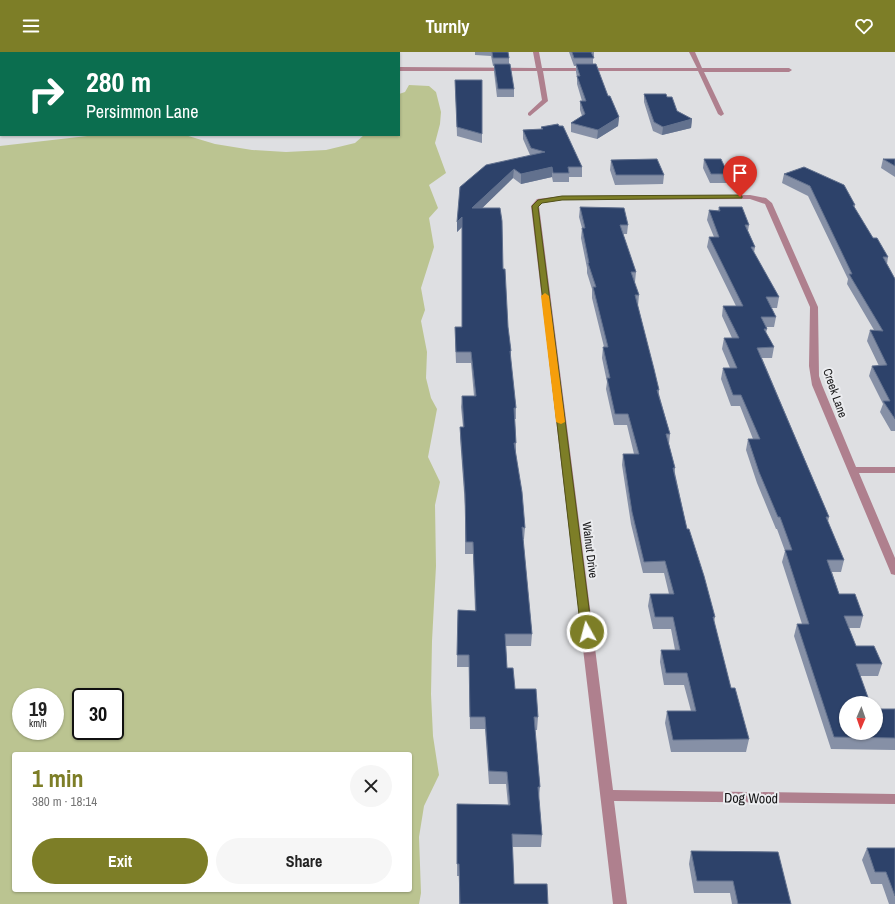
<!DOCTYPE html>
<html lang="en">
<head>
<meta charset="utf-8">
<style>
  body { margin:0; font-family:"Archivo Narrow",sans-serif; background:#f6f6f6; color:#222; height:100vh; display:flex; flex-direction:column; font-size:15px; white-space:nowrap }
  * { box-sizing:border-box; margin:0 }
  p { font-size:13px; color:#767676 }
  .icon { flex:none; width:22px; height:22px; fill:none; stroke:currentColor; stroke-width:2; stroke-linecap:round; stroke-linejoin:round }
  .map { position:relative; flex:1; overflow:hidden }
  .sheet { position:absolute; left:12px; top:700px; width:400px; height:140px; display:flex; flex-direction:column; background:#fff; border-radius:4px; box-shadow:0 1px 3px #0004 }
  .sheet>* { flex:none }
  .banner { position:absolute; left:0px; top:0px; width:400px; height:84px; box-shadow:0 1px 3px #0004; background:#0b6e4f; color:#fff; overflow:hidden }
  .needle { width:26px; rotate:182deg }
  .tools { position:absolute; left:839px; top:644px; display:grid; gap:8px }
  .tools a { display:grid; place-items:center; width:44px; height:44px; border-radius:50%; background:#fff; box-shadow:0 1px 3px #0004; font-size:20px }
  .speed { position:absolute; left:12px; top:636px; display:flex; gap:8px; font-size:20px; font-weight:700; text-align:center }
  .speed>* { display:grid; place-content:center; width:52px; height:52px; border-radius:50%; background:#fff; box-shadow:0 1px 3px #0004; line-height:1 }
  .speed small { font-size:10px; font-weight:400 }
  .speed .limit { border:2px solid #111; border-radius:6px; background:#fff; color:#111 }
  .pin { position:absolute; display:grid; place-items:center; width:34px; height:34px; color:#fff; margin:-41px -17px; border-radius:50% 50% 50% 0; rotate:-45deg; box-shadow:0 0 4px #0007 }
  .pin .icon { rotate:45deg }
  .me { position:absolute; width:44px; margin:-22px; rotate:353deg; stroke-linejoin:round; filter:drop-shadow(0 0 3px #0008) }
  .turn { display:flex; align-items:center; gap:14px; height:84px; padding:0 20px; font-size:18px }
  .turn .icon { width:52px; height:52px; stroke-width:2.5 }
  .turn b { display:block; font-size:28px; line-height:34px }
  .round { display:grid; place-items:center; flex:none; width:42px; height:42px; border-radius:21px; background:#f6f6f6 }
  .headline { display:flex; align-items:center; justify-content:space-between; height:68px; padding:0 20px }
  h1 { font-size:24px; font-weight:700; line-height:30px; color:#7d7e27 }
  .button { display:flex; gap:8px; margin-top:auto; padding:8px 20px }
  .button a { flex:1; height:46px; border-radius:24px; background:#7d7e27; color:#fff; font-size:16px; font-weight:700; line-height:46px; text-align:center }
  .button a+a { background:#f6f6f6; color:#222 }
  header { display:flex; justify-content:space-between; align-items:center; height:52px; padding:0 20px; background:#7d7e27; color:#fff; font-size:18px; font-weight:700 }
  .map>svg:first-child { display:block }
  .green { fill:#bbc491; fill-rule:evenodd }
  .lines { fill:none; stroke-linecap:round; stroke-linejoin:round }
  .minor { fill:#af808e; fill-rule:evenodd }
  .wall { fill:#8690a6 }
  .shaded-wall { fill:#62718e }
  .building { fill:#2d426a; stroke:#62718e }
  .route { fill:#7d7e27; stroke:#515219 }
  .slow { fill:#f59e0b }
  .labels { text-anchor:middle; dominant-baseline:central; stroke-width:4; stroke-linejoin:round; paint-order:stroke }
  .street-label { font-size:12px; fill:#151516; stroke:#ebecef }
  .near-street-label { font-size:14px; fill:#151516; stroke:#ebecef }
</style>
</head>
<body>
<header><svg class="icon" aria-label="menu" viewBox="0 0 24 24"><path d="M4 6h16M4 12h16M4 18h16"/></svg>Turnly<svg class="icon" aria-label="heart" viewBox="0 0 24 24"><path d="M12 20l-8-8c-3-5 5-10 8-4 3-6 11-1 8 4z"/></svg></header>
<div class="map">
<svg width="895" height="852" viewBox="0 0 895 852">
  <rect width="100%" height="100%" fill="#dedfe2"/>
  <path class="green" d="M 409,33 L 429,34 L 436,40 L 441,60 L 440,72 L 435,91 L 446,121 L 429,133 L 438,156 L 429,166 L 434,195 L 421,236 L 425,258 L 421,269 L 427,300 L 426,326 L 431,346 L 437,357 L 428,405 L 440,430 L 435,453 L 436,514 L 432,589 L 431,642 L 433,684 L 439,723 L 424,754 L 419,785 L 421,841 L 419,852 L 0,852 L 0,94 L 96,83 L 185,83 L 215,92 L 252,98 L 286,100 L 326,98 L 355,91 L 364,83 L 399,83 L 399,42 L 405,40 ZM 21,645 L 55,645 L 55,679 L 21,679 ZM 81,645 L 115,645 L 115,679 L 81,679 ZM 14,702 L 410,702 L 410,838 L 14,838 Z"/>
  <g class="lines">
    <g class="minor">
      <polygon points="533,0 539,0 542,16 697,16 689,0 695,0 702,16 789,16 792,18 789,20 704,20 724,62 721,64 718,62 698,19 543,19 548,49 530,64 528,63 528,61 542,48 537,19 399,19 399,15 536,16"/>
      <rect x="0" y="51" width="1" height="4"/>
      <polygon points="750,143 766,146 772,151 818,255 819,324 822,333 856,415 895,415 895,421 859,421 895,506 895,523 891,522 890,519 812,333 809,314 810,255 765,152 750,147 562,148 542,151 539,154 613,738 895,742 895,752 614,749 627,852 613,852 531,154 537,147 562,144"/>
    </g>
  </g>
  <g class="wall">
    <polygon points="475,0 508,0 509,6 509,12 514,37 514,45 497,45 494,20 494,14 493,14 491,4 475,3"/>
    <polygon points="569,0 594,0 594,5 593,5 593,12 608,44 619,65 618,74 597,87 571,80 571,71 582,64 580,58 580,49 582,49 577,32 577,26 576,20 576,14 574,14"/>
    <polygon points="455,28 482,82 482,91 457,84"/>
    <polygon points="644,42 667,45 677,59 692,67 691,76 662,83 653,79 644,50"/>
    <polygon points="559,74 582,115 582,125 569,125 569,130 553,130 552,125 521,132 513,126 482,156 503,217 508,275 511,299 511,310 516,356 516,367 515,367 516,391 516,402 525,476 524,487 523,487 532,582 531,594 506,594 507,616 515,637 538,665 537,678 535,678 540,735 539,747 542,783 541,795 512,795 514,832 548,852 459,852 459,824 457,824 457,752 508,753 506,732 489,732 485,677 470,677 469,615 457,615 458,558 475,559 473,502 465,502 465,454 460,386 460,375 463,375 461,355 462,344 474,344 471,311 456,311 455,286 455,275 462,275 462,175 457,180 460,135 530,103 523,87 523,78 541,77 541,75"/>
    <polygon points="704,107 728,122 727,131 710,131 703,116"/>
    <polygon points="883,107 895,107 895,125 881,116"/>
    <polygon points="611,108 664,123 663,132 615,133 610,118"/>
    <polygon points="784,122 855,153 854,156 873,186 888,205 887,212 895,227 895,379 891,379 880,360 883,352 869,324 872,314 879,314 867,289 870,278 874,278 847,232 848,227 808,144 782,131"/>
    <polygon points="580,155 628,173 627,182 623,182 636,220 635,230 634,230 639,243 638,254 659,338 659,342 670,382 669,392 675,416 675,421 687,477 715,565 714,570 731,636 749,687 746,700 671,700 665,671 667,659 691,659 684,633 664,633 660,610 661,598 675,598 671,577 653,577 648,554 650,542 669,542 664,521 643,521 631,472 622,413 623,402 634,402 627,373 614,373 606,337 607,330 602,306 603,295 604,295 592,246 592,237 587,221 587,216 581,186 582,176 579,165"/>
    <polygon points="719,155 749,173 748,179 755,195 754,201 779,245 777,256 771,256 776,265 774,275 767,275 767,277 766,281 774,295 772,306 762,306 829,465 828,470 844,508 841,520 832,520 839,542 863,564 860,576 849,576 856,594 882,612 878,624 861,624 846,681 895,657 895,698 831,697 794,584 797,572 802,572 782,510 785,499 777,477 776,477 757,431 746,398 748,387 753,387 740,354 731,354 721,327 723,316 730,316 722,297 724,286 732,286 722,264 723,254 736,254 707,195 709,185 714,185 707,168 709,158 718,159"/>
    <polygon points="867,796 895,796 895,852 889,852 882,832 871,832 862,808"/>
    <polygon points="691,799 791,852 732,852 730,841 694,841 689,812"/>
  </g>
  <g class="shaded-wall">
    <polygon points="619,65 618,74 597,87 598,78"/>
    <polygon points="692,67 691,76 662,83 663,75"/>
    <polygon points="552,115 552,125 521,132 521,122"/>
    <polygon points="514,117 513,126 472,166 472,156"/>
    <polygon points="462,165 462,175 457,180 457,170"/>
  </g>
  <g class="building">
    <polygon points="193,0 252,0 252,1 194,1"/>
    <rect x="329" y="0" width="62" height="1"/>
    <polygon points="492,0 508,0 509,6 493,6"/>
    <polygon points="572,0 591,0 594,6 574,6"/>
    <polygon points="494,12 510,12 514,37 498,37"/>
    <polygon points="576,12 596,12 608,44 610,44 619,65 598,78 571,71 585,62 580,49 586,49 577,24 580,24"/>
    <polygon points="455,28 482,28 482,82 457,75"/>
    <polygon points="644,42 666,42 667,45 672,45 677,59 692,67 663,75 654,70"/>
    <polygon points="558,72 559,74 563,74 582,115 568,115 569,121 553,121 552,115 521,122 514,117 472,156 500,156 502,169 503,217 505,217 508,275 511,299 510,299 516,356 514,356 516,391 514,391 522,440 525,476 522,475 532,582 505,582 507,616 513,616 515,637 536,637 538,665 534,665 540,735 538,735 542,783 512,782 514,832 547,832 548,852 460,852 459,812 457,812 457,752 510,753 507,720 489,719 485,665 470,665 469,603 457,603 458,558 476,559 473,490 466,490 465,442 460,375 464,375 462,344 476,344 471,300 456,300 455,275 462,275 462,165 457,170 460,135 486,113 545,100 531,96 523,78 543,77 541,75"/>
    <polygon points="657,107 664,123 616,123 611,108"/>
    <polygon points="704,107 721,107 728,122 711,122"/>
    <polygon points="883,107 895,107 895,114"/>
    <polygon points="804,115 844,133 855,153 853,153 873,186 877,186 888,205 883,205 895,227 895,367 883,349 890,349 872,314 887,313 870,278 883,279 849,222 852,222 810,134 784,122"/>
    <polygon points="580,155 624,156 628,173 620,173 636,220 631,220 639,243 635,243 654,317 659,338 657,338 670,382 666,382 675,416 673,416 687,477 689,477 704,524 715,565 713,565 731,636 735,636 749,687 673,688 667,659 696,659 687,621 666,621 661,598 680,598 673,565 655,565 650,542 674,542 665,509 644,510 632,460 623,402 639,402 628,362 615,362 607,326 610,326 603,295 608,295 593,235 596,235 588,211 589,211 582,176 585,176"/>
    <polygon points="719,155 742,155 749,173 745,173 755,195 751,195 779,245 766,245 776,265 761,265 767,277 764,277 774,295 757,296 829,465 826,465 844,508 827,508 839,542 855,542 863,564 844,564 856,594 874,594 882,612 856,612 870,651 846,651 846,681 876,681 876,657 895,657 895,686 834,685 797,572 809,572 785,498 792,498 780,465 778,465 759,420 748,387 760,387 741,343 733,343 723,316 737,316 724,286 739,286 723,254 743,254 709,185 719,185 709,158 720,159"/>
    <polygon points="867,796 895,796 895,844 886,820 875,820"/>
    <polygon points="691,799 778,800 791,852 738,852 733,829 697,829"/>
  </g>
  <polygon class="route" points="740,143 742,144 742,146 562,148 542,151 538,155 592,580 590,582 583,582 581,580 532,154 538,148 562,144"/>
  <polygon class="slow" points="545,241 549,244 565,370 561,372 556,370 541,244"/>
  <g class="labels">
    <g class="street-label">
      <text transform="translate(835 341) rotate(71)">Creek Lane</text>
      <text transform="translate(590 498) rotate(83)">Walnut Drive</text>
    </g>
    <g class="near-street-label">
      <text transform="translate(751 746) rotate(1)">Dog Wood</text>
    </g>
  </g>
</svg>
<div class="tools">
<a><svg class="needle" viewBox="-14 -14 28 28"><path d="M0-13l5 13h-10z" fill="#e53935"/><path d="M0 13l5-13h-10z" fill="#767676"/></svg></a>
</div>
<div class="speed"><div>19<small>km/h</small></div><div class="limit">30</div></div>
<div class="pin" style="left:740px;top:145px;background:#d93025"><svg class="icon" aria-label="arrive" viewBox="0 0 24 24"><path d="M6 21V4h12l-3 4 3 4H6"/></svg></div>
<svg class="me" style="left:587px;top:580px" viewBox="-20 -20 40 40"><circle r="17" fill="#7d7e27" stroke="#fff" stroke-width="3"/><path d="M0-11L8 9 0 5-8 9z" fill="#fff"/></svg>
<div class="banner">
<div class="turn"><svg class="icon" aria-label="right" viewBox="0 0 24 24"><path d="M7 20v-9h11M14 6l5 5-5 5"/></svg><div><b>280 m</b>Persimmon Lane</div></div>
</div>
<section class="sheet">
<div class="headline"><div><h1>1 min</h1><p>380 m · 18:14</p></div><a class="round"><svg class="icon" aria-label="close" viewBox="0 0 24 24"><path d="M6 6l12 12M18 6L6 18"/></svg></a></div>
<div class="button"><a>Exit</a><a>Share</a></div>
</section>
</div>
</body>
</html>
